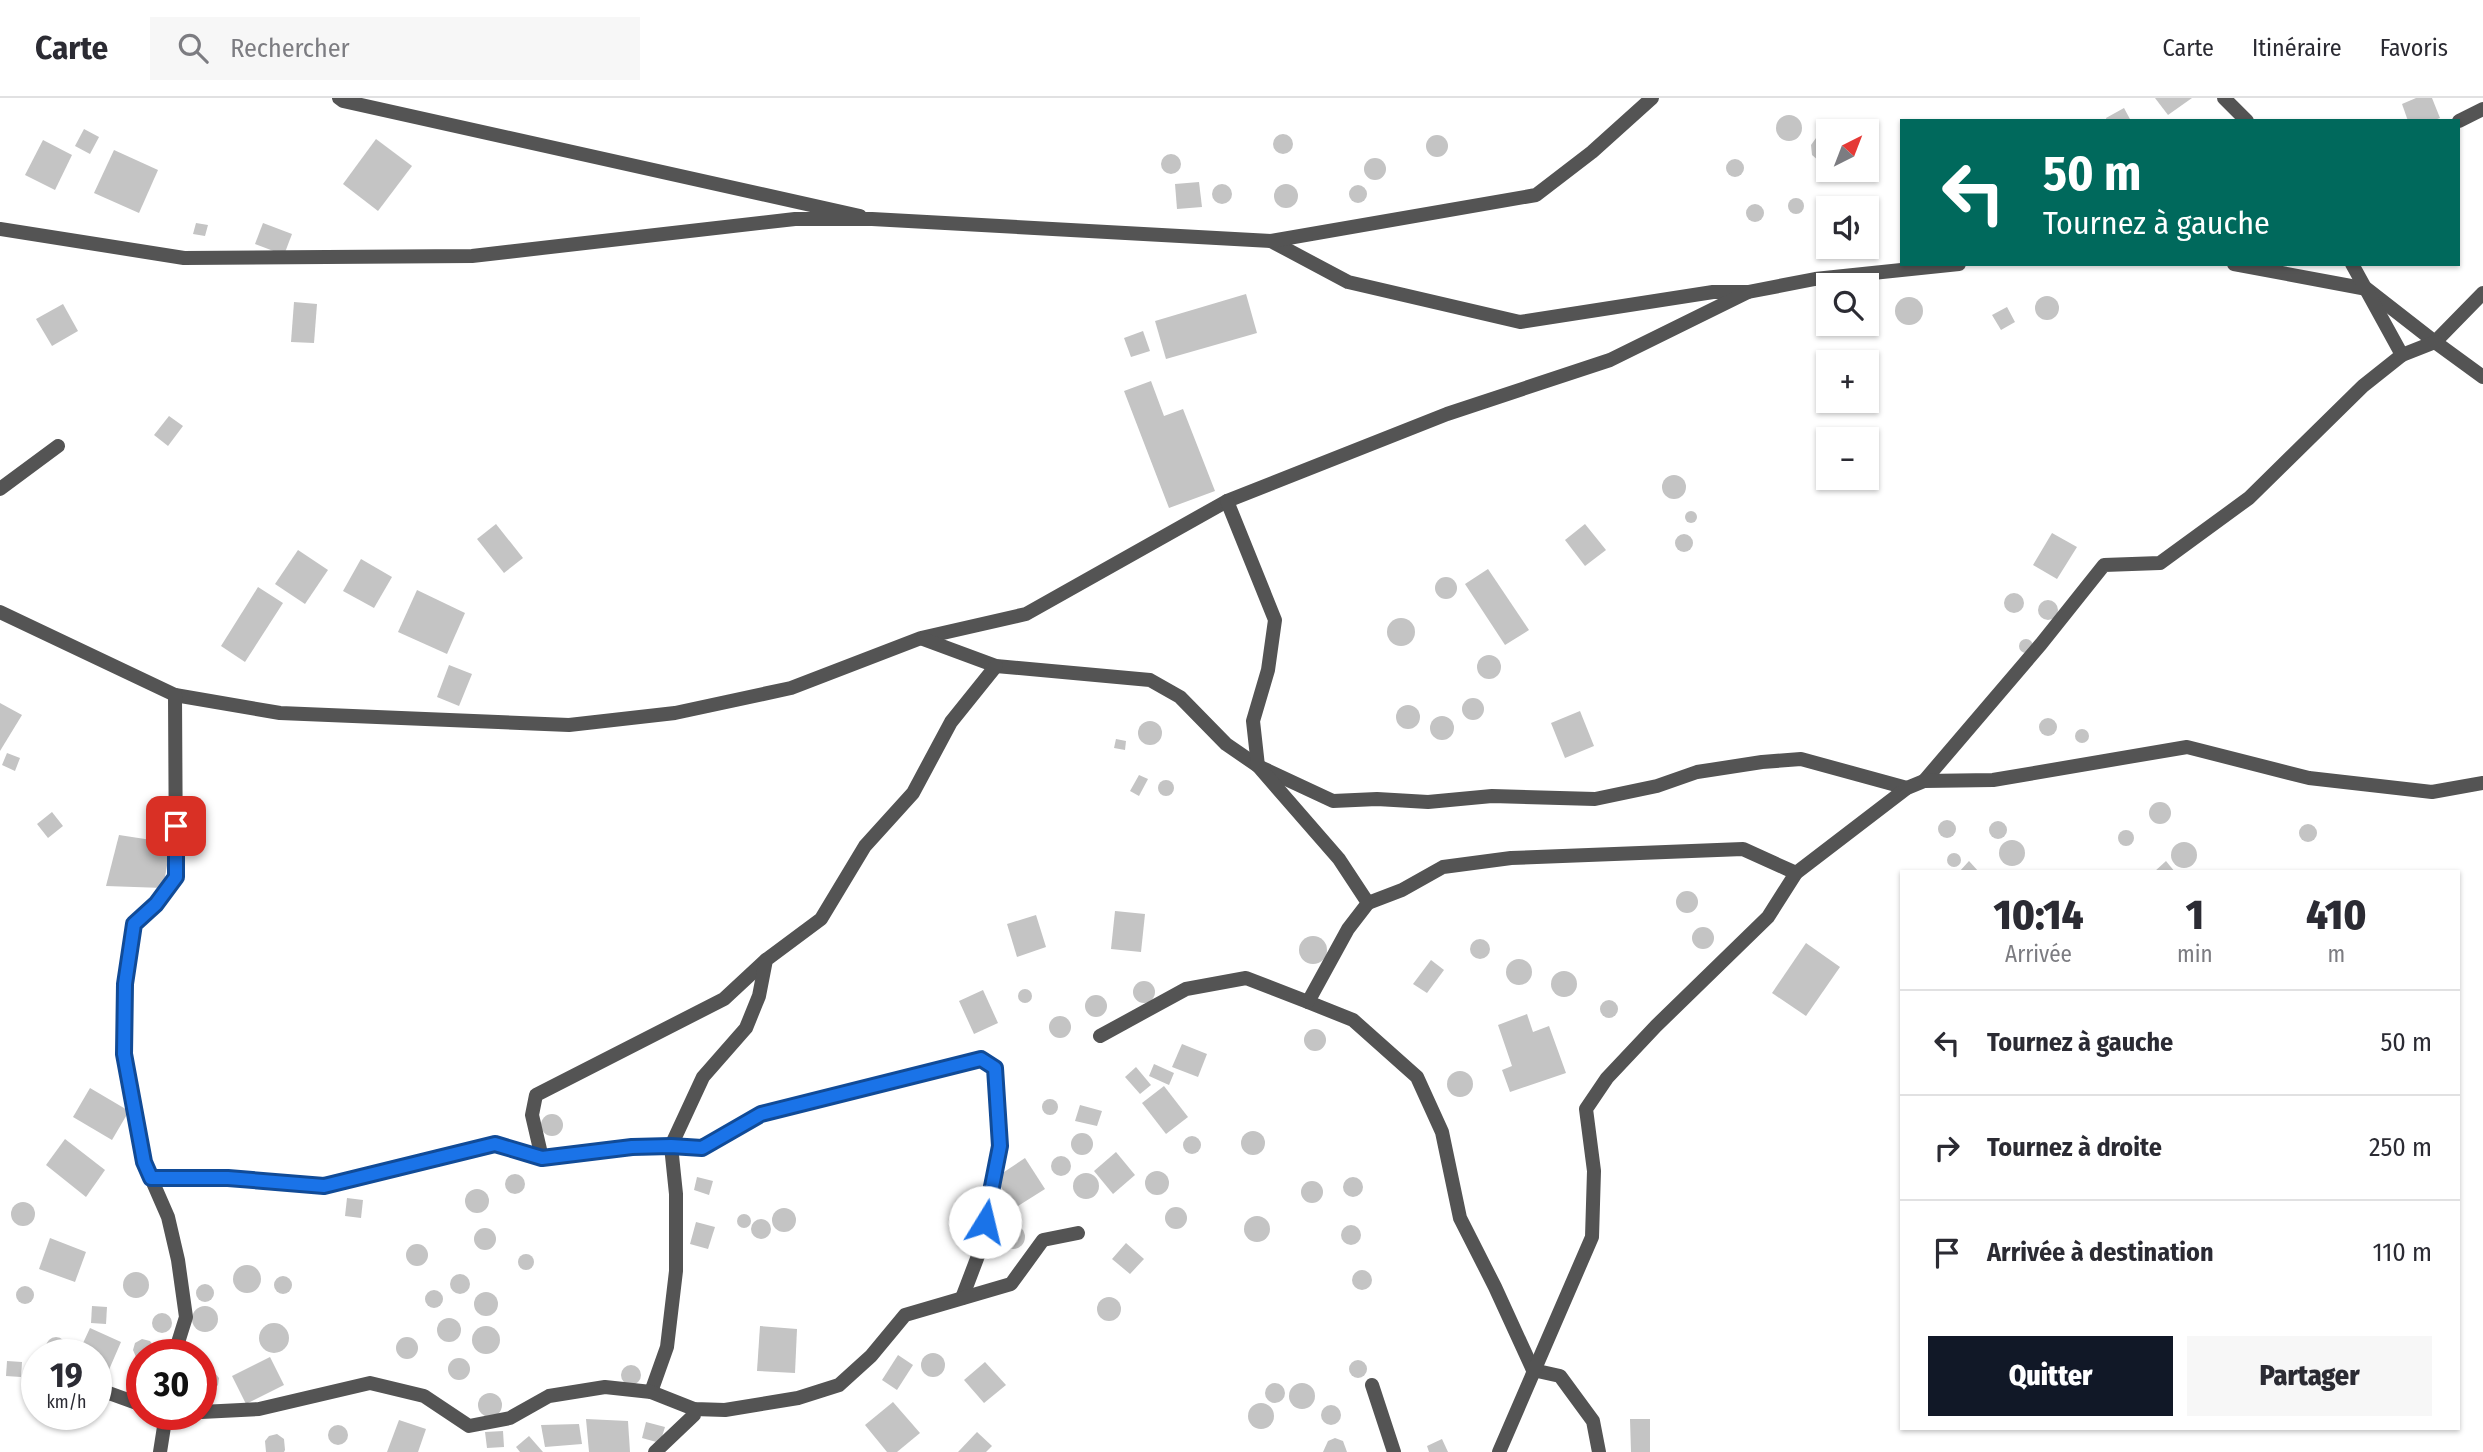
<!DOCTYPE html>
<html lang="fr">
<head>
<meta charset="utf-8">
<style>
  body { margin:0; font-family:"Fira Sans Condensed",sans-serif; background:#f7f7f7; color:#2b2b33; height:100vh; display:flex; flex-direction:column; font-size:26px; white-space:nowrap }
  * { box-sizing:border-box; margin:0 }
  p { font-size:23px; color:#7c7c81 }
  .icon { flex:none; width:38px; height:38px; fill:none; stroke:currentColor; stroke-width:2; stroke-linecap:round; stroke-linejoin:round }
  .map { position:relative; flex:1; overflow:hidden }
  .panel { position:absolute; left:1900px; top:772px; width:560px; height:560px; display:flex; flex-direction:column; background:#fff; border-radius:0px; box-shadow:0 2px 5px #0004 }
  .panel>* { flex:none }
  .guide { position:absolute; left:1900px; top:21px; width:560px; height:147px; border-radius:0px; box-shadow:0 2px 5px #0004; background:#00695c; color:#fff; overflow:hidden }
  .needle { width:46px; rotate:42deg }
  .buttons { position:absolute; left:1816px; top:21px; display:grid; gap:14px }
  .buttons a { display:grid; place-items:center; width:63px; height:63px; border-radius:0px; background:#fff; box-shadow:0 2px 5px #0004; font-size:35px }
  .speed { position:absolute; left:21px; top:1241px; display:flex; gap:14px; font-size:35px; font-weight:700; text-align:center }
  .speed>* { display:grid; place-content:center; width:91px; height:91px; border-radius:50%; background:#fff; box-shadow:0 2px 5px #0004; line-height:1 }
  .speed small { font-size:18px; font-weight:400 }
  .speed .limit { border:10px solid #d22; background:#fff; color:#111 }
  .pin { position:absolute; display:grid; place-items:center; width:60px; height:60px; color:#fff; margin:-30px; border-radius:14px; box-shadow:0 4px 10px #0006 }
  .me { position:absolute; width:77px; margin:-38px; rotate:9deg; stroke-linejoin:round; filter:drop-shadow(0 0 5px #0008) }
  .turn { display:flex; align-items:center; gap:24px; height:147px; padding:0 28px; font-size:32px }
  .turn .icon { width:91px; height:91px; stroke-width:2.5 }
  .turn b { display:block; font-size:49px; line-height:60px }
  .eta { display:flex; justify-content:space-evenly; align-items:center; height:119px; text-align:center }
  .eta b { font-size:42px; font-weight:800; line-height:49px }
  .action { display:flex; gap:14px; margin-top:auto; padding:14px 28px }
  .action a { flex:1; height:80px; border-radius:0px; background:#111827; color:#fff; font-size:28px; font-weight:800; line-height:80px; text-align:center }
  .action a+a { background:#f7f7f7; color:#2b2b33 }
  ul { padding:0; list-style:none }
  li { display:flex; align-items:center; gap:21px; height:105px; padding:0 28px; border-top:2px solid #e1e1e2 }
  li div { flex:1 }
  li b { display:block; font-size:26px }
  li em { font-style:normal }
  header { display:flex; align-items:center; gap:42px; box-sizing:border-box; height:98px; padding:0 35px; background:#fff; border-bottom:2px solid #e1e1e2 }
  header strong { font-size:33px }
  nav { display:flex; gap:38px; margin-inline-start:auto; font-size:24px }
  .search { width:490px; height:63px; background:#f7f7f7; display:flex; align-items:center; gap:18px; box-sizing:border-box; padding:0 24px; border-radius:0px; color:#7c7c81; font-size:26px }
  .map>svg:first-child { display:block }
  .building { fill:#c4c4c4 }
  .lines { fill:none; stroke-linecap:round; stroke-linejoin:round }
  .minor { stroke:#545454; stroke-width:14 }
  .tertiary { stroke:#545454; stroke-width:14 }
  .route-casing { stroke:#114b97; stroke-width:18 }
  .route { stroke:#1a73e8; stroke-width:12 }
</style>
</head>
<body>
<header>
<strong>Carte</strong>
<div class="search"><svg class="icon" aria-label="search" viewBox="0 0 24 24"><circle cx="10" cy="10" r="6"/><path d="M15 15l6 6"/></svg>Rechercher</div>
<nav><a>Carte</a><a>Itinéraire</a><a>Favoris</a></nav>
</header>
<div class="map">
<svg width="2483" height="1354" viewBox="0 0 2483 1354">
  <rect width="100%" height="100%" fill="#fff"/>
  <g class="building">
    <polygon points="2155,0 2192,0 2168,17"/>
    <polygon points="2416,0 2432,0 2440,20 2432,23 2408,23 2402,6"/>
    <polygon points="2124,10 2131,23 2107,23 2106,20"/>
    <circle cx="1789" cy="30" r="13"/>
    <polygon points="84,31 99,39 90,56 75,48"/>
    <circle cx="1283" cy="46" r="10"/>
    <circle cx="1437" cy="48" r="11"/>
    <polygon points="1824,38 1829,40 1829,62 1819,63 1812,57 1811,47 1816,40"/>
    <polygon points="376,41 412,68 378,113 343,86"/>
    <polygon points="43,42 72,57 55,92 25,77"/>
    <polygon points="114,52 158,72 139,115 94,95"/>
    <circle cx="1171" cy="66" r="10"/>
    <circle cx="1375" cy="71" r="11"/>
    <circle cx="1735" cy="70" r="9"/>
    <polygon points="1199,84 1202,109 1177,111 1175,86"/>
    <circle cx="1286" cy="98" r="12"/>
    <circle cx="1222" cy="96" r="10"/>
    <circle cx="1358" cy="96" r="9"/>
    <circle cx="1796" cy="108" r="8"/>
    <circle cx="1755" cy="115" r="9"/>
    <polygon points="196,125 208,127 205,138 193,136"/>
    <polygon points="263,125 292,136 284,157 255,146"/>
    <polygon points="1246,196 1257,235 1166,261 1155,223"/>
    <circle cx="2047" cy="210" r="12"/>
    <circle cx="1909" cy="213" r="14"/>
    <polygon points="294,204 317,206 314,245 291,244"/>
    <polygon points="63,206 78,233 52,248 36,221"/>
    <polygon points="2007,209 2015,224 2001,232 1992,217"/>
    <polygon points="1143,233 1150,253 1131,259 1124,240"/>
    <polygon points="1151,283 1164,318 1183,311 1215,393 1169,410 1124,293"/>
    <polygon points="169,318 183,328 168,348 154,337"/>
    <circle cx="1674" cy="389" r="12"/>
    <circle cx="1691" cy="419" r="6"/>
    <polygon points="496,426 523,460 504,475 477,441"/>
    <polygon points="1585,426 1606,452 1585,468 1565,442"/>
    <polygon points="2052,435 2077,449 2057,481 2033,467"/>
    <circle cx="1684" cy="445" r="9"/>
    <polygon points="298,452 328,472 305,506 275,486"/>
    <polygon points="361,461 392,479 374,510 343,493"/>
    <polygon points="1488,471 1529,532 1505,547 1465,486"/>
    <circle cx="1446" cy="490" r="11"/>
    <polygon points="258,489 283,505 245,564 221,548"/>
    <polygon points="417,492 465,515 447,556 398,534"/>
    <circle cx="2014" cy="505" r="10"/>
    <circle cx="2048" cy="512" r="10"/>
    <circle cx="1401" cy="534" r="14"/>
    <circle cx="2026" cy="548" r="7"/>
    <circle cx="1489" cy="569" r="12"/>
    <polygon points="449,567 472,576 459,608 437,599"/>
    <circle cx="1473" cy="611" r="11"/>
    <polygon points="0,605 22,617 0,653"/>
    <circle cx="1408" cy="619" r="12"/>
    <polygon points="1580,613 1594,648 1565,660 1551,625"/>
    <circle cx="1442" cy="630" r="12"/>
    <circle cx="2048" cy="629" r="9"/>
    <circle cx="1150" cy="635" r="12"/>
    <circle cx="2082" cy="638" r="7"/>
    <polygon points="1116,641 1126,643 1125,652 1114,650"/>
    <polygon points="7,655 20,660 15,673 2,667"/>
    <polygon points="1139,677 1148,681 1139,698 1130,693"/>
    <circle cx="1166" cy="690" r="8"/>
    <circle cx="2160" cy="715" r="11"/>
    <polygon points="52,714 63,728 48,740 37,726"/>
    <circle cx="1947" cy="731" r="9"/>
    <circle cx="1998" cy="732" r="9"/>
    <circle cx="2308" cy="735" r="9"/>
    <circle cx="2126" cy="740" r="8"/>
    <polygon points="119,737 171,745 163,790 106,788"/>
    <circle cx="2012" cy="755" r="13"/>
    <circle cx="2184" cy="757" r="13"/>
    <circle cx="1954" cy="762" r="7"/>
    <polygon points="1969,763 1979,774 1959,774"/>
    <polygon points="2166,763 2175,774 2154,774"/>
    <circle cx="1687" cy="804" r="11"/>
    <polygon points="1115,813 1145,816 1141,854 1111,851"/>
    <polygon points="1036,817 1046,849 1017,859 1007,826"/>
    <circle cx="1703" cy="840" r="11"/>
    <circle cx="1313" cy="852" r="14"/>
    <circle cx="1480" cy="851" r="10"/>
    <polygon points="1806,845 1840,869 1806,918 1772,895"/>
    <circle cx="1519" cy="874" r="13"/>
    <polygon points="1431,862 1444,872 1427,895 1413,886"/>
    <circle cx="1564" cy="886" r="13"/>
    <circle cx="1144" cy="894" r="11"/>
    <circle cx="1025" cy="898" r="7"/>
    <polygon points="983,892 998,925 974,936 959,903"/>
    <circle cx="1096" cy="908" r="11"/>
    <circle cx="1609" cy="911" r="9"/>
    <polygon points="1527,916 1533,934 1549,928 1566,975 1510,994 1502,972 1512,968 1498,927"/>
    <circle cx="1060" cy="929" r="11"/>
    <circle cx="1315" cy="942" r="11"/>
    <polygon points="1182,946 1207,956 1198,979 1172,969"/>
    <polygon points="1154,966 1174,975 1169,987 1149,978"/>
    <polygon points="1136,969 1151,987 1140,996 1125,979"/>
    <circle cx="1460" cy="986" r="13"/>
    <polygon points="1164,988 1188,1019 1166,1036 1142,1005"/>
    <polygon points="90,990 129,1013 112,1042 73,1019"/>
    <circle cx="1050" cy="1009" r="8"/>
    <polygon points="1080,1007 1102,1013 1097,1028 1075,1023"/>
    <circle cx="552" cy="1027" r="11"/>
    <circle cx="1253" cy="1045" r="12"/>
    <circle cx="1082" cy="1046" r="11"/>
    <circle cx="1192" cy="1047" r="9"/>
    <polygon points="65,1041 105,1072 86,1099 46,1067"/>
    <polygon points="1116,1054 1135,1077 1113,1096 1094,1073"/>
    <circle cx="1061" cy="1068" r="10"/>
    <polygon points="1025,1060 1045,1091 1015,1110 995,1080"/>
    <circle cx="1157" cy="1085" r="12"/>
    <circle cx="1086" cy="1088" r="13"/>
    <circle cx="515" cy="1086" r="10"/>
    <circle cx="1353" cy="1089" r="10"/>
    <polygon points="697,1079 713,1083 709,1097 694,1092"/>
    <circle cx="1312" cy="1094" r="11"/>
    <circle cx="477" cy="1103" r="12"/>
    <polygon points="347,1100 363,1102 361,1120 345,1118"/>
    <circle cx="23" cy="1116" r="12"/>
    <circle cx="1176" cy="1120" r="11"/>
    <circle cx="784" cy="1122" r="12"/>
    <circle cx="744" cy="1123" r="7"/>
    <circle cx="1257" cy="1131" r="13"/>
    <circle cx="761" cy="1131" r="10"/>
    <polygon points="696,1124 715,1129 708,1151 690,1146"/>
    <circle cx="1351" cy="1137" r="10"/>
    <circle cx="1013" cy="1139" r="12"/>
    <circle cx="485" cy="1141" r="11"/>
    <polygon points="50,1140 86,1154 75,1184 39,1171"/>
    <polygon points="1126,1145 1144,1161 1130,1176 1112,1161"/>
    <circle cx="417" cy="1157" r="11"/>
    <circle cx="526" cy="1164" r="8"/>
    <circle cx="247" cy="1181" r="14"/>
    <circle cx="1362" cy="1182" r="10"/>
    <circle cx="136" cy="1187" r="13"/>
    <circle cx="460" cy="1186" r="10"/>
    <circle cx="283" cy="1187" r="9"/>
    <circle cx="205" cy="1195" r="9"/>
    <circle cx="25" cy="1197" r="9"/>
    <circle cx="434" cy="1201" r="9"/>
    <circle cx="486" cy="1206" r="12"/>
    <circle cx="1109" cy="1211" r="12"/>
    <circle cx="205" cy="1221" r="13"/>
    <polygon points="92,1208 107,1209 106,1226 91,1225"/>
    <circle cx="162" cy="1225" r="10"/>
    <circle cx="449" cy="1232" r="12"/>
    <circle cx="274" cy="1240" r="15"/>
    <polygon points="760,1228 797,1231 795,1275 757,1273"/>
    <circle cx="486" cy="1242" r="14"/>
    <polygon points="90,1230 121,1244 108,1274 96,1268 96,1256 78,1256"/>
    <circle cx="407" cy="1250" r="11"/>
    <circle cx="56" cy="1249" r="10"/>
    <polygon points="142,1241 150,1243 155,1250 154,1256 142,1256 142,1263 136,1259 133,1252 135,1245"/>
    <circle cx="933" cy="1267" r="12"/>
    <polygon points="898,1257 913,1267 897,1292 882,1282"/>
    <polygon points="270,1259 284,1287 246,1306 232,1278"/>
    <circle cx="459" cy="1271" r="11"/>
    <circle cx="1358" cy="1271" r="9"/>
    <polygon points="7,1263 22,1264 21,1279 6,1278"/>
    <polygon points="985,1264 1006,1287 984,1305 964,1282"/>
    <circle cx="631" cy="1277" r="10"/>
    <polygon points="205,1273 213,1273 219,1280 218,1287 212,1294 201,1292 201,1274"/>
    <circle cx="1275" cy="1295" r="10"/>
    <circle cx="1302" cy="1298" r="13"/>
    <circle cx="490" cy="1307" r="12"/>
    <polygon points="893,1304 920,1335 897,1354 887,1354 865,1327"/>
    <circle cx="1261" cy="1318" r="13"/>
    <circle cx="1331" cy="1317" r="10"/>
    <polygon points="586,1321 628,1323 630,1354 589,1354"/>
    <polygon points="1630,1321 1650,1321 1650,1354 1631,1354"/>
    <polygon points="399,1322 426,1331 418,1354 387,1354"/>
    <polygon points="646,1324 665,1329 660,1345 642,1340"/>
    <polygon points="579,1326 582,1346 545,1349 541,1327"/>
    <circle cx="338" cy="1337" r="10"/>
    <polygon points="503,1333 504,1349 487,1350 485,1334"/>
    <polygon points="977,1334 992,1348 986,1354 958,1354"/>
    <polygon points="277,1336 284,1341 285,1352 284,1354 266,1354 265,1343 269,1338"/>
    <polygon points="529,1338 543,1354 520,1354 516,1349"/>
    <polygon points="1335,1340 1343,1343 1347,1354 1323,1354 1328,1343"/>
    <polygon points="1442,1341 1448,1354 1429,1354 1427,1348"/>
  </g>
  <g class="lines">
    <g class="minor">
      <polyline points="339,0 343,3 860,118"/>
      <polyline points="2224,0 2247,23"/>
      <polyline points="2459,23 2483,11"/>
      <polyline points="1271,143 1348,184 1520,224 1713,194 1748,194 1815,181 1959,166"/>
      <polyline points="2234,166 2367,191 2435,244 2483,195"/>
      <polyline points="2352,166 2402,257"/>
      <polyline points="0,391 58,348"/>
      <polyline points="0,514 175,597 280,615 569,627 675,615 791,590 921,540 1026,516 1227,403 1447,316 1610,262 1748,194"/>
      <polyline points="923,541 996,568 1150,582 1180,599 1226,646 1258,668 1333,703 1377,701 1428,704 1492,698 1595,701 1657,688 1697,674 1762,664 1801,661 1907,690"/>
      <polyline points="1924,683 2041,546 2104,467 2160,465 2249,400 2363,288 2402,257 2435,244 2483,279"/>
      <polyline points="1368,805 1402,792 1443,769 1511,760 1743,751 1796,775"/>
      <polyline points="1308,904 1353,922 1417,979 1442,1034 1460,1120 1495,1189 1533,1272 1560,1278 1593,1323 1599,1354"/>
      <polyline points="1100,938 1186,891 1246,880 1308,904 1348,831 1368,805 1339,761 1258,668 1253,623 1268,572 1275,522 1227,403"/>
      <polyline points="542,1060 532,1017 536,997 724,901 766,862"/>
      <polyline points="151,1080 228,1080 324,1089 495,1046 542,1060 632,1049 702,1050 761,1016 981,961 995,970 1000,1048 988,1099 981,1150 962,1200"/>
      <polyline points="170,1256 176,1251 186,1219 178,1162 168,1119 144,1064 124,956 125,885 134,826 156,806 176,779 175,597"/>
      <polyline points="1372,1287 1394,1354"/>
      <polyline points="106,1294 142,1307"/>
      <polyline points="651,1294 667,1249 676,1173 676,1096 671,1048 703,979 746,930 759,898 766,862 821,821 865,748 913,695 951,624 996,568"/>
      <polyline points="201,1314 259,1311 370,1285 424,1298 469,1328 510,1320 549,1298 605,1289 651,1294 694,1311 725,1312 798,1300 839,1287 871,1258 905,1217 1011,1186 1043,1142 1078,1135"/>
      <polyline points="160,1354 166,1316"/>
      <polyline points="655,1354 694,1317 694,1311"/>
      <polyline points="1499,1354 1592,1139 1594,1073 1586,1011 1607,980 1656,928 1768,819 1796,775 1907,690 1924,683 1993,682 2187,649 2309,680 2432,694 2483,685"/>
    </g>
    <polyline class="tertiary" points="0,131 184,160 472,158 795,121 872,121 1271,143 1536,97 1592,54 1652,0"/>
  </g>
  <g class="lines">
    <g class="route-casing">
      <polyline id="route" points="176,728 176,779 156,806 134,826 125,886 124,956 144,1064 151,1080 228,1080 324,1088 495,1046 542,1060 632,1049 671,1048 702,1050 761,1016 981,961 995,970 1000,1048 985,1124"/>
    </g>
    <use href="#route" class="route"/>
  </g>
</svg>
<div class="buttons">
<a><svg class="needle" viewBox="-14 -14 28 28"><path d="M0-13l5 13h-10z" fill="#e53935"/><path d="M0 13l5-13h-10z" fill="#7c7c81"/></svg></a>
<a><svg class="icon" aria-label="sound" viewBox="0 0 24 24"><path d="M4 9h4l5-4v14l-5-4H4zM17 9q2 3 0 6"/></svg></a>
<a><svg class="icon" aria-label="search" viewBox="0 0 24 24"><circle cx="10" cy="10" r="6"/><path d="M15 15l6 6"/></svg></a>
<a>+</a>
<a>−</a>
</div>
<div class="speed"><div>19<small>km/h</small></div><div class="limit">30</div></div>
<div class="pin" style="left:176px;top:728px;background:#d93025"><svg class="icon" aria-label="arrive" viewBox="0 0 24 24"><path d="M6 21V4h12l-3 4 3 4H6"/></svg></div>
<svg class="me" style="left:985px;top:1124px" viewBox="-20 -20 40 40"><circle r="19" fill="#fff"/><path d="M0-13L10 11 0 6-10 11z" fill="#1a73e8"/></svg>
<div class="guide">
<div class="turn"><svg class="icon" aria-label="left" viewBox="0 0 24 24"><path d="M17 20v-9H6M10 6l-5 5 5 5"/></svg><div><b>50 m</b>Tournez à gauche</div></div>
</div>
<section class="panel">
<div class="eta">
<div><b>10:14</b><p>Arrivée</p></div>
<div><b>1</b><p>min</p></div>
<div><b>410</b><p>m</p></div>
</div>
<ul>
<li><svg class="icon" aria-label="left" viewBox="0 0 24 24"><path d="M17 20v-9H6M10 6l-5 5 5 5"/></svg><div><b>Tournez à gauche</b></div><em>50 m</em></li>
<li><svg class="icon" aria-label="right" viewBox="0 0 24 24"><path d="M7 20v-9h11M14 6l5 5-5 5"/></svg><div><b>Tournez à droite</b></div><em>250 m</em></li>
<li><svg class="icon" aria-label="arrive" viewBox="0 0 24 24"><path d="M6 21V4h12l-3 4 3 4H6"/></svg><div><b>Arrivée à destination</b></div><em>110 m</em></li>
</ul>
<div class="action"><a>Quitter</a><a>Partager</a></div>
</section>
</div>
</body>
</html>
